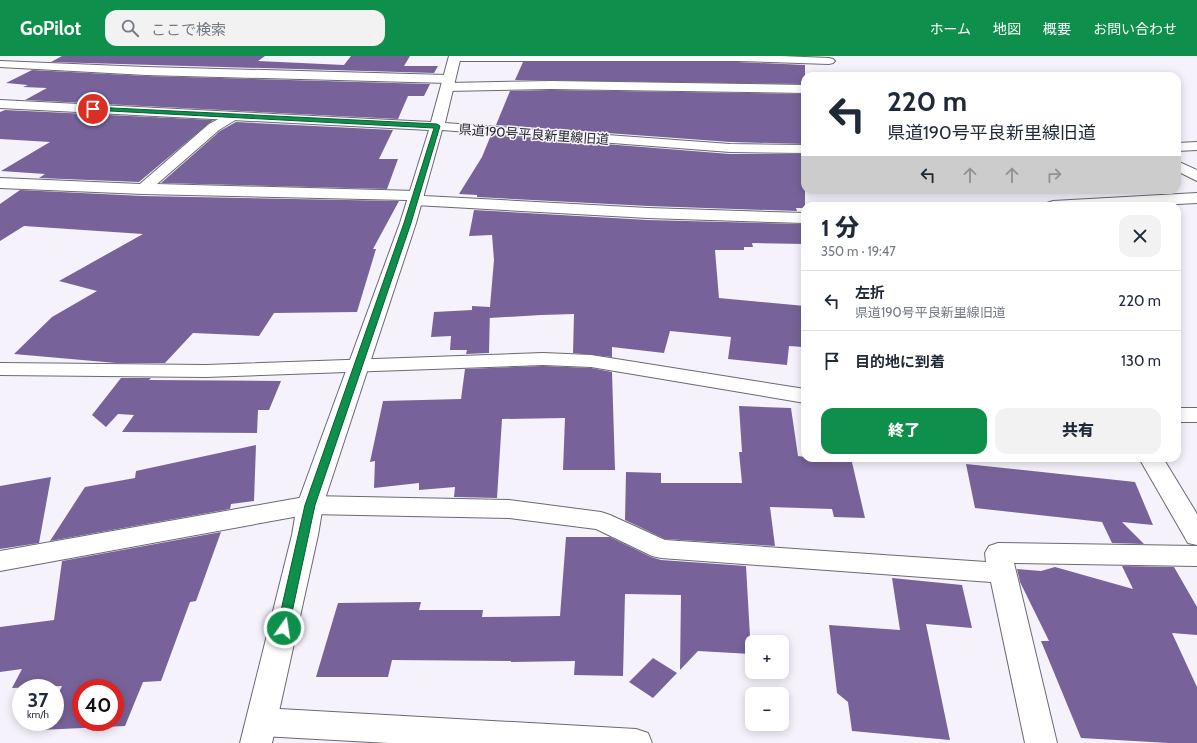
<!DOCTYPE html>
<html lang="ja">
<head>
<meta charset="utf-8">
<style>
  body { margin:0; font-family:Cabin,"Noto Sans JP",sans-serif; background:#f2f2f3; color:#1f2937; height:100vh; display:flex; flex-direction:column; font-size:15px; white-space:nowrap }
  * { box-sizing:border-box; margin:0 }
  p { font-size:13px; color:#747a83 }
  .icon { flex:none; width:22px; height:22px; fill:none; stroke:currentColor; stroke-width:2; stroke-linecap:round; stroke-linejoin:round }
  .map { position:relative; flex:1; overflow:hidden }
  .sheet { position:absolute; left:801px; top:146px; width:380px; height:260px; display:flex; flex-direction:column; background:#fff; border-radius:12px; box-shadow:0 2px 10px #0003 }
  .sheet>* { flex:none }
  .banner { position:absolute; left:801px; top:16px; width:380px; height:122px; border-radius:12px; box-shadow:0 2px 10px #0003; background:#fff; color:#1f2937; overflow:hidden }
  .buttons { position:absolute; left:745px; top:579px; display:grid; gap:8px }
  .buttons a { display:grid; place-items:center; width:44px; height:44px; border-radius:8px; background:#fff; box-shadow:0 2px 10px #0003; font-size:20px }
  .speed { position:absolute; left:12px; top:623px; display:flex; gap:8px; font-size:20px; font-weight:700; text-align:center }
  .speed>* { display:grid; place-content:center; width:52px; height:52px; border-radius:50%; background:#fff; box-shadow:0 2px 10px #0003; line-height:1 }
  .speed small { font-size:10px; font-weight:400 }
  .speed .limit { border:6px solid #d22; background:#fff; color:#111 }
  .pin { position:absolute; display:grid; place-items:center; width:34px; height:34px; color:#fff; margin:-17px; border:2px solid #fff; border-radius:50%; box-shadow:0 1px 4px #0007 }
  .me { position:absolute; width:44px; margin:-22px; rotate:13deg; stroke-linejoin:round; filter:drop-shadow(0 0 3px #0008) }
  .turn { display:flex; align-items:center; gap:14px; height:84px; padding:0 20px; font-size:18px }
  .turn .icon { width:52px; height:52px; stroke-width:2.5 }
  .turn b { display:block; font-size:28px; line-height:34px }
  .lanes { display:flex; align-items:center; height:38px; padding:0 20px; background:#0003; justify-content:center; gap:20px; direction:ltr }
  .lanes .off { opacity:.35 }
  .round { display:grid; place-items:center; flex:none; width:42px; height:42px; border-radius:12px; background:#f2f2f3 }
  .headline { display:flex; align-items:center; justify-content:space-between; height:68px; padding:0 20px }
  h1 { font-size:24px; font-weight:800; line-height:30px }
  .primary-button { display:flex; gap:8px; margin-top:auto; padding:8px 20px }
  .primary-button a { flex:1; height:46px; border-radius:12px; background:#0f8f4c; color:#fff; font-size:16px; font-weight:800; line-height:46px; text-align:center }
  .primary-button a+a { background:#f2f2f3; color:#1f2937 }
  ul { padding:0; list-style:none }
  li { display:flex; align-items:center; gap:12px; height:60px; padding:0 20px; border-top:1px solid #e0e1e3 }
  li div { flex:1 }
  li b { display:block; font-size:15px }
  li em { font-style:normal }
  header { display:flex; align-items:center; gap:24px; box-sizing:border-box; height:56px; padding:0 20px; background:#0f8f4c; color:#fff }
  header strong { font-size:19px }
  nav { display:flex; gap:22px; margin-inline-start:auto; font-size:14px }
  .search { width:280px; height:36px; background:#f2f2f3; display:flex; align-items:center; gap:10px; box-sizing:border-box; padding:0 14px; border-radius:12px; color:#747a83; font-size:15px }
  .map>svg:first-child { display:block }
  .building { fill:#776399; fill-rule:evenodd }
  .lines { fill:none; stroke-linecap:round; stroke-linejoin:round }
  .minor-casing { stroke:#6b6971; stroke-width:2 }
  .tertiary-casing { stroke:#6b6971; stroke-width:2 }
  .minor { fill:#fff; fill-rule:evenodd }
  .tertiary { fill:#fff; fill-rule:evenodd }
  .route { fill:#0f8f4c; stroke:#0a5d31 }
  .labels { text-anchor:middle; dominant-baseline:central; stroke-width:3; stroke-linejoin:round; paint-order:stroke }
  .far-street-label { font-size:13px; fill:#201f22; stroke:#f5f2fc }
</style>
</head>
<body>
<header>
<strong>GoPilot</strong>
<div class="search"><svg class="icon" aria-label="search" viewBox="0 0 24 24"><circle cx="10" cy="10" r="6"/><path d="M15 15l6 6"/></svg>ここで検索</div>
<nav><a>ホーム</a><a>地図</a><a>概要</a><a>お問い合わせ</a></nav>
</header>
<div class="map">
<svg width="1197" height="687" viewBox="0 0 1197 687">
  <rect width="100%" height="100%" fill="#f5f2fc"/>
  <g class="building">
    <polygon points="62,0 265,0 258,5 344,9 351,0 410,0 404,10 438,10 434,17 51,6"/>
    <polygon points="523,6 738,6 805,9 805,28 515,24"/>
    <polygon points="32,14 146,20 430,28 424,40 408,40 398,63 25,44 47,32 23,31 28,29 6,27"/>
    <polygon points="551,34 805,38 805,88 730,86 496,69 510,35"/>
    <polygon points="5,54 213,64 139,126 39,122 45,118 1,115 50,86 0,83 0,56"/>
    <polygon points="236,66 393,74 379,103 398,103 387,133 161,127 220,75"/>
    <polygon points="491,79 730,98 805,98 805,152 796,152 797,155 648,150 477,141 477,139 459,138 482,101"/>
    <polygon points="20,134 143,140 399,145 373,193 376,193 357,256 274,257 259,280 193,277 165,307 116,307 14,298 52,261 97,235 59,225 143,178 24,170 0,185 0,148"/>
    <polygon points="474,154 648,164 801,168 805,181 805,188 752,187 753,191 744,191 744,194 715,194 719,242 805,250 803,291 789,290 787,309 728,303 731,281 670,275 664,297 612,291 612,301 573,297 574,258 541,259 489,262 494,204 492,179 469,180"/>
    <polygon points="472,250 490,251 489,297 466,298 467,294 450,294 451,280 431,281 434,256 472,254"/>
    <polygon points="543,310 591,312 612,316 615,414 563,414 565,362 502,363 497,442 454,441 455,431 419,434 419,427 374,432 375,405 370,406 383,345 461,343 465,313"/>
    <polygon points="121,322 151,322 149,324 281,325 269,354 258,354 257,377 122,376 134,359 118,358 106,371 92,359"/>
    <polygon points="739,350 791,352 798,400 805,401 805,402 851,402 865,462 834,461 832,453 770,451 775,490 665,483 625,464 626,416 661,417 661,427 742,427 739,396 742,396"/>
    <polygon points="256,389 254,445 231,448 230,453 50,485 85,431 135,422 136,415"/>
    <polygon points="966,408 1135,426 1153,469 1122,466 1144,488 1112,487 1102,466 975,452"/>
    <polygon points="51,421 39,487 0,493 0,430"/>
    <path d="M 221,476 L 196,545 L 190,546 L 161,625 L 143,626 L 125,670 L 40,674 L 44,666 L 55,666 L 55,644 L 62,630 L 12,632 L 22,613 L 0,616 L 0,571 L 54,564 L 62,505 ZM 81,632 L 115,632 L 115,666 L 81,666 Z"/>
    <polygon points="566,481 610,481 651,501 661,504 746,510 751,598 698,595 680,614 681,539 625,538 623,620 574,619 575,605 511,606 511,605 392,604 388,621 316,621 338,547 421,546 419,554 483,554 482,561 560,560"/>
    <polygon points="1122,510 1174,511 1197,551 1197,579 1172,577 1197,631 1197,687 1169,687 1081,682 1041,585 1049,585 1020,526 1017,513 1041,515 1055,511 1133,533"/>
    <polygon points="892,522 962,529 972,572 926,568 950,684 852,675 848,646 837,637 829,569 900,574"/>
    <polygon points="653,602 677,617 653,642 629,626"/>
  </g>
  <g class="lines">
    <g class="minor-casing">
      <g id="minor">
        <polygon points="451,0 781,0 829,2 833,3 835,5 833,7 829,8 738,5 455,5 451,4 449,2"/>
        <polygon points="0,5 146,11 448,19 452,20 454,23 452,26 448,27 146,19 0,11"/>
        <polygon points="551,25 805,29 805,37 551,33 447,35 443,34 441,31 443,28 447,27"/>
        <polygon points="232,56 237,57 239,60 237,63 219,74 157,128 416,135 422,137 424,140 648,152 805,157 805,167 648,162 415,149 409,147 407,144 143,138 0,132 0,122 140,128 209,68"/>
        <polygon points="1197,137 1197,147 1139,150 1045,150 1047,147 1053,145"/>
        <polygon points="543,297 591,299 805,333 805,347 591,311 543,309 206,321 0,319 0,307 206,309"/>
        <rect x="1177" y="352" width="20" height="14"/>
        <polygon points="1139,402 1163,402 1197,458 1197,489 1188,487"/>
        <polygon points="310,440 509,444 601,456 610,459 665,484 986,506 985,497 989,490 998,487 1197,490 1197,510 1014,507 1057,687 1025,687 991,526 661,502 652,500 596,473 509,462 310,458 0,515 0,495"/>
        <polygon points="262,652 636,673 648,677 652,687 389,687 262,680 251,676 246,666 251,656"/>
      </g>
    </g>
    <g class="tertiary-casing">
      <g id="tertiary">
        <polygon points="449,0 461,0 445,67 730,88 805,89 805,97 730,96 442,74 416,167 323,449 318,479 272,687 240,687 292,479 297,449 400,167 429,74 0,52 0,44 431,66"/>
        <polygon points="1197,86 1197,94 1177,95 1177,87"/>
        <polygon points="1177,105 1197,114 1197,125 1177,115"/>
      </g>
    </g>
    <use href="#minor" class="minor"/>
    <use href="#tertiary" class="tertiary"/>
  </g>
  <polygon class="route" points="93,51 437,68 440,70 411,167 315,449 288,575 284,577 279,575 277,572 305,449 404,167 434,72 91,54 91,51"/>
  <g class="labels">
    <g class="far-street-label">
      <text transform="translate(534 78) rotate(4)">県道190号平良新里線旧道</text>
    </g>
  </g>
</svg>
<div class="buttons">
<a>+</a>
<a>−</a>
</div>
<div class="speed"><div>37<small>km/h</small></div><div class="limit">40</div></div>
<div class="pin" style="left:93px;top:53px;background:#d93025"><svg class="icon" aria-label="arrive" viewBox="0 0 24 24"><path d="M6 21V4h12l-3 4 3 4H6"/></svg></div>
<svg class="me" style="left:284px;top:572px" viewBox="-20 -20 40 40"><circle r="17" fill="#0f8f4c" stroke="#fff" stroke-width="3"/><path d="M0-11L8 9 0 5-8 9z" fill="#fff"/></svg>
<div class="banner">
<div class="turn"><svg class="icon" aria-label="left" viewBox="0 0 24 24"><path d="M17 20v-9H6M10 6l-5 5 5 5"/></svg><div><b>220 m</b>県道190号平良新里線旧道</div></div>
<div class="lanes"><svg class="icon" aria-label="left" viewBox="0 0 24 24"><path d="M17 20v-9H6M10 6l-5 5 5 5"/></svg><svg class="icon off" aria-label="ahead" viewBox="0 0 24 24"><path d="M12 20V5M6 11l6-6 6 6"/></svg><svg class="icon off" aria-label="ahead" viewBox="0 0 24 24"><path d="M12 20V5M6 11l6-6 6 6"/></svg><svg class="icon off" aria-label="right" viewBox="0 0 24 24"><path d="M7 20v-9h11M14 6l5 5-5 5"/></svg></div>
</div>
<section class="sheet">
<div class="headline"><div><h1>1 分</h1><p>350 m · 19:47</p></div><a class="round"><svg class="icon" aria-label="close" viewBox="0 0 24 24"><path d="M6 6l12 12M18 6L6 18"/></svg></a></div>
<ul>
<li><svg class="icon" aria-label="left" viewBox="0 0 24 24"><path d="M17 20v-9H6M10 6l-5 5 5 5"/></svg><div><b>左折</b><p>県道190号平良新里線旧道</p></div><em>220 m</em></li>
<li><svg class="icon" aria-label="arrive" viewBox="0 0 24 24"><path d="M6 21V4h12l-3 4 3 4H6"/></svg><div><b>目的地に到着</b></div><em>130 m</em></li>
</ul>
<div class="primary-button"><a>終了</a><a>共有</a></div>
</section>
</div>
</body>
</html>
